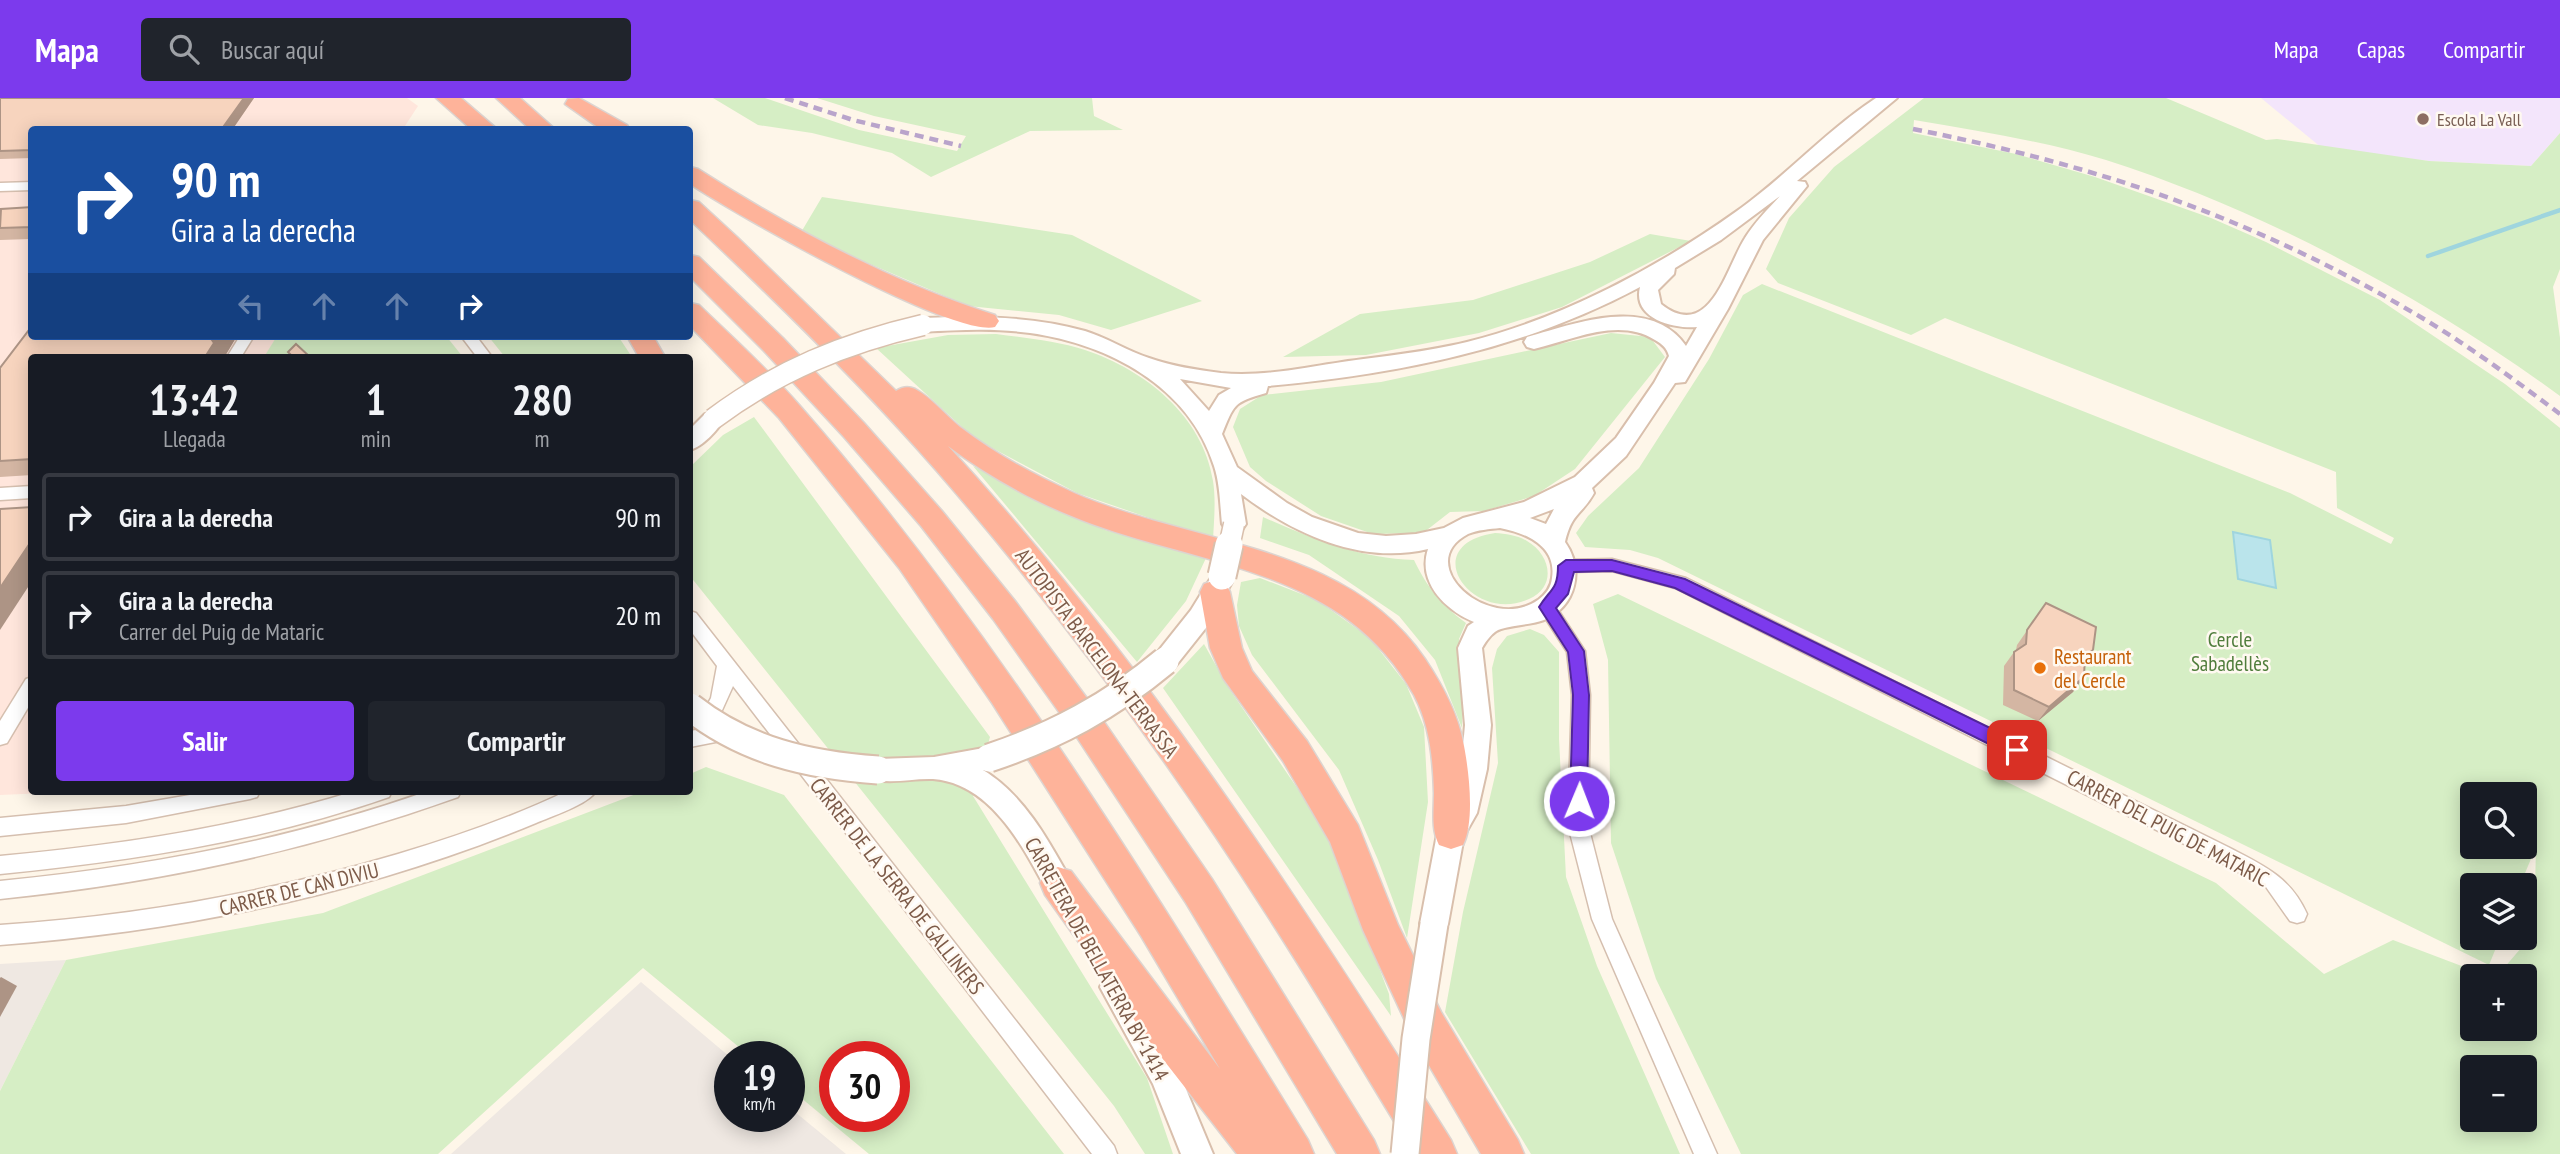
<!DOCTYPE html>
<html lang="es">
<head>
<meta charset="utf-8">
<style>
  body { margin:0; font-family:"PT Sans Narrow",sans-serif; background:#20242c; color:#f1f3f6; height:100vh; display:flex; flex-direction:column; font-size:26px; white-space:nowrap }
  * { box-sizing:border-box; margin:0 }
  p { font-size:23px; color:#9ea1a6 }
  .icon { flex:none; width:38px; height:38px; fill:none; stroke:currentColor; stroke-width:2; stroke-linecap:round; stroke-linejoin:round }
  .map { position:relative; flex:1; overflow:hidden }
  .side { position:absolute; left:28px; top:256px; width:665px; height:441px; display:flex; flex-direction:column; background:#171b24; border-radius:7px; box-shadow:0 4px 18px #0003 }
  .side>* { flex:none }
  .guide { position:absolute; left:28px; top:28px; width:665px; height:214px; border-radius:7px; box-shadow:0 4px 18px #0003; background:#1a4fa0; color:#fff; overflow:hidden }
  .controls { position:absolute; left:2460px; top:684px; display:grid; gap:14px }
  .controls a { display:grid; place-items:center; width:77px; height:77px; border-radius:7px; background:#171b24; box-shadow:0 4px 18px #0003; font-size:35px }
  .speed { position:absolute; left:714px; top:943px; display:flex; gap:14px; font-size:35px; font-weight:700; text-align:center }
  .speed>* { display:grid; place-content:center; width:91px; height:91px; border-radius:50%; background:#171b24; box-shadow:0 4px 18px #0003; line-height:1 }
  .speed small { font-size:18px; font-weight:400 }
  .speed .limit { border:10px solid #d22; background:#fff; color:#111 }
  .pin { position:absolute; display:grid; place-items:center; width:60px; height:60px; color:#fff; margin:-30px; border-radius:14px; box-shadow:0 4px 10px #0006 }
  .me { position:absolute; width:77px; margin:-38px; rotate:1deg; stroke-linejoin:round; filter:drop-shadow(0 0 5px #0008) }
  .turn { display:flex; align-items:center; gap:24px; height:147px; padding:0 28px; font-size:32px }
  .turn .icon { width:91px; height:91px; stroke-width:2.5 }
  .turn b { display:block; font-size:49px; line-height:60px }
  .lanes { display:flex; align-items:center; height:66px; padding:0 28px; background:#0003; justify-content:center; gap:35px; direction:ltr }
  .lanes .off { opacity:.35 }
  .eta { display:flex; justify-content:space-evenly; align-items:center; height:119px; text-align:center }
  .eta b { font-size:42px; font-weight:700; line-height:49px }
  .button { display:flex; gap:14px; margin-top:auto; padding:14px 28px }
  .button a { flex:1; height:80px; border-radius:7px; background:#7c3aed; color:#fff; font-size:28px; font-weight:700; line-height:80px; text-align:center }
  .button a+a { background:#20242c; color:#f1f3f6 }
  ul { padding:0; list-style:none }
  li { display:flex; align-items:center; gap:21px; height:88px; margin:0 14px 10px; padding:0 14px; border:4px solid #363941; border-radius:7px }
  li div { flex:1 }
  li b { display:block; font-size:26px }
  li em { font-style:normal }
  header { display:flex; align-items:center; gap:42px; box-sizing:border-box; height:98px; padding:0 35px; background:#7c3aed; color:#fff }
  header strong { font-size:33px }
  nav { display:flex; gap:38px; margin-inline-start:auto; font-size:24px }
  .search { width:490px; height:63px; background:#20242c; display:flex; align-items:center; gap:18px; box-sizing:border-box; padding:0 24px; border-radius:7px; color:#9ea1a6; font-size:26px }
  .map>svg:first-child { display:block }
  .commercial { fill:#ffe6dc }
  .industrial { fill:#efe8e2 }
  .education { fill:#f3e5fb }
  .green { fill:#d6eec5; fill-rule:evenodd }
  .water { fill:#bae4eb; stroke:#9fd5de; stroke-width:2 }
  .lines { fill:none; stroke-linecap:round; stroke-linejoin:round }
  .stream { stroke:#9fd5de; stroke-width:4.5 }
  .street-casing { stroke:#d5bfaf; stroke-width:3 }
  .secondary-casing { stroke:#d9bfac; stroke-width:4 }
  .highway-casing { stroke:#ddd4d0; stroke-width:3 }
  .street { fill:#fff; fill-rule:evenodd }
  .secondary { fill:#fff; fill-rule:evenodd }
  .highway { fill:#feb39a; fill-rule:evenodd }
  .rail { stroke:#b9a4cb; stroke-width:4.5; stroke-dasharray:9 6; stroke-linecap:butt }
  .secondary-bridge-far1-casing { stroke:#d9bfac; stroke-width:23; stroke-linecap:butt }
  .secondary-bridge-casing { stroke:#d9bfac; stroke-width:31; stroke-linecap:butt }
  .secondary-bridge-far1 { stroke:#fff; stroke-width:20 }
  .secondary-bridge { stroke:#fff; stroke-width:27 }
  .wall { fill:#d4b6a3 }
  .shaded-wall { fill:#ad9485 }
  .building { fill:#f7d4be; stroke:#ad9485; stroke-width:2 }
  .route { fill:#7c3aed; stroke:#51269a; stroke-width:2 }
  .education-dot { fill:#8d6e63; stroke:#fff9f1; stroke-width:2.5 }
  .food-dot { fill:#e8710a; stroke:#fff9f1; stroke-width:2.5 }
  .labels { text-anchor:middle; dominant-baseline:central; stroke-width:5; stroke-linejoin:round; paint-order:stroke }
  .far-education-label { font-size:18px; fill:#785e54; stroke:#fff9f1; text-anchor:start }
  .park-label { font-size:21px; fill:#507d3c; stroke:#fff9f1 }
  .street-label { font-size:21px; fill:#7d5b49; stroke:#fff9f1 }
  .food-label { font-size:21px; fill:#c56008; stroke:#fff9f1; text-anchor:start }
</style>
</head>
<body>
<header>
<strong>Mapa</strong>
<div class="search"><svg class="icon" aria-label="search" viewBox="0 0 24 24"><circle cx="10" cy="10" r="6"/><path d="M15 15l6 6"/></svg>Buscar aquí</div>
<nav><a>Mapa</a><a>Capas</a><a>Compartir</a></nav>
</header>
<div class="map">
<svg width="2560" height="1056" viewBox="0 0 2560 1056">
  <rect width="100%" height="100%" fill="#fef6e9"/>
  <polygon class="commercial" points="0,0 407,0 418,8 403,31 32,32 32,238 277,238 265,259 32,259 32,693 92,693 0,697"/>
  <g class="industrial">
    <polygon points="66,862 0,993 0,866"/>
    <polygon points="641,884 730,959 730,1018 789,1018 789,1009 846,1056 451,1056"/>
  </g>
  <polygon class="education" points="2261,0 2560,0 2560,35 2531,68 2429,63 2322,50"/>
  <g class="green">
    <polygon points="713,0 765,0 859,32 957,53 966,38 874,18 817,0 1092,0 1094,18 1123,32 1030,33 931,79 892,55 812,35 758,27"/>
    <path d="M 1924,0 L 2166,0 L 2266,42 L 2277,41 L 2429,63 L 2531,68 L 2560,35 L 2560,171 L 2553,189 L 2560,240 L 2560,298 C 2426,200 2265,113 2106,62 C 2044,43 1978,33 1914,22 L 1913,35 L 2016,56 L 2095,79 L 2211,120 L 2266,144 L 2380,202 L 2505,286 L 2560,330 L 2560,1056 L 1741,1056 L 1656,881 L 1611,745 L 1608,562 L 1593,506 L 1618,496 L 2216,785 L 2324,876 L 2393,842 L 2488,878 L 2473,878 L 2473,931 L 2525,931 L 2525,878 L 2497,878 L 2534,835 L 2536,749 L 2520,787 L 2473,788 L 2473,840 L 2500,840 L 2489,867 L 1658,460 L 1630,452 L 1585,449 L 1576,435 L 1588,418 L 1639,370 L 1709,261 L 1743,197 L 1762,186 L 2290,395 L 2391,446 L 2394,440 L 2337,410 L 2336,374 L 1945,220 L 1911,237 L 1778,185 L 1766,171 L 1789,120 L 1834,69 ZM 2473,696 L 2525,696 L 2525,749 L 2473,749 ZM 2473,970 L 2525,970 L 2525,1022 L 2473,1022 Z"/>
    <polygon points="822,99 1072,137 1202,203 1111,232 1059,217 968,208 800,136"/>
    <polygon points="1650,136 1691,143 1562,209 1479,235 1366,257 1283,259 1360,216 1473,202 1590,164"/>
    <polygon points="1611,235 1650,239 1665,259 1575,371 1534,398 1484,413 1450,414 1423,435 1373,436 1321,418 1266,383 1250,369 1233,329 1240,311 1262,297 1381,284"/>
    <path d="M 996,236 C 1026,240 1057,243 1085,252 C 1145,272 1203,318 1213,383 C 1216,402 1214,422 1213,442 L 1077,395 L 975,341 L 876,250 L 948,237 Z"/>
    <polygon points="277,238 446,238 463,259 264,259"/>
    <polygon points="488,238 618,238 632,259 505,259"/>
    <polygon points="754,319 990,639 973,698 1147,980 1173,1056 1145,1056 1114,1008 690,478 690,369 723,337"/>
    <polygon points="973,368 1105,432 1206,460 1186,503 1137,564"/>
    <path d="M 1263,419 C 1311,440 1361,461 1414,462 C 1427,489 1441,507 1466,525 L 1459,541 L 1463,597 L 1462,630 L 1435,562 L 1399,518 L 1309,457 L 1260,440 Z"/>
    <path d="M 1495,435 C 1506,436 1517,437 1527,443 C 1550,456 1558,488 1529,501 C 1472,527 1415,447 1495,435 Z"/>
    <polygon points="1260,480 1317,502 1370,540 1406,586 1424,629 1428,704 1407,840 1378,762 1339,672 1252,557 1239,528 1237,507 1241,484"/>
    <polygon points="1530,531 1544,537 1559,554 1559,641 1566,779 1597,868 1680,1056 1531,1056 1445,914 1463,814 1498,665 1492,570 1497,551 1507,538"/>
    <polygon points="1204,546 1228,589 1328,735 1389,896 1391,918 1163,590"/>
    <path d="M 706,669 L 784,697 L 1064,1056 L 869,1056 L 789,990 L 789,959 L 751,959 L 643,870 L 438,1056 L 0,1056 L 0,993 L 66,862 L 323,815 L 644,693 L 690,693 L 690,676 ZM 835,959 L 894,959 L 894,1018 L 835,1018 Z"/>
  </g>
  <polygon class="water" points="2233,434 2270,442 2276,490 2238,481"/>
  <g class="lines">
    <polyline class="stream" points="2428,158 2560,112"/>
    <g class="street-casing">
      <g id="street">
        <polygon points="32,84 32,92 0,93 0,85"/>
        <polygon points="240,238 254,238 241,259 227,259"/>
        <polygon points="461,238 476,238 492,259 477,259"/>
        <polygon points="32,388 32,400 0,402 0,390"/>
        <path d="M 1612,461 L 1686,480 L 2228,749 C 2262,767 2290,778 2307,816 L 2304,823 L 2297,825 L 2290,823 L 2266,789 L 2214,761 L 1675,490 L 1612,473 L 1566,474 L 1560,473 L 1558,468 L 1560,463 L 1566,462 Z"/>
        <polygon points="1547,502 1553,504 1585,553 1590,597 1588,727 1612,821 1717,1056 1694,1056 1592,821 1568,727 1572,597 1567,554 1538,509 1541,504"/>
        <polygon points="690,513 696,515 1114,1048 1117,1056 1092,1056 733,588 714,630 729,627 736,630 738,635 736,640 690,649 690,633 696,632 695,629 711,600 717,568 690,532"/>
        <polygon points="32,579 32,603 7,645 0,647 0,623 26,581"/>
        <polygon points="213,693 260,693 257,699 250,701 126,725 0,738 0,720 126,708"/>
        <path d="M 355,693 L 392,693 L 389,699 C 264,743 131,763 0,776 L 0,758 C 120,747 240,729 355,693 Z"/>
        <path d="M 428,693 L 461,693 L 458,699 C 307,753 160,785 0,801 L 0,783 C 146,769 289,742 428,693 Z"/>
        <path d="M 567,693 L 596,693 C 589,706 550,719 536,725 C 366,796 184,833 0,847 L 0,827 C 136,818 267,795 398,756 C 455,739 513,719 567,693 Z"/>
      </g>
    </g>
    <g class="secondary-casing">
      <g id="secondary">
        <path d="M 1876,0 L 1897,0 L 1797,83 L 1805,84 L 1807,88 L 1763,142 L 1728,211 L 1685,284 L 1675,285 L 1626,358 L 1592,390 L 1594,395 C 1582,417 1572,414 1565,444 C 1584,471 1577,508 1544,522 C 1530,527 1514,527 1501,531 C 1493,533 1486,543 1482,550 L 1491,627 L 1487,671 L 1477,715 L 1464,738 L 1448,826 L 1444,835 L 1434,839 L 1424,835 L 1420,826 L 1437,736 L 1450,712 L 1461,671 L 1465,627 L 1458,550 L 1468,528 L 1474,524 C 1445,512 1417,484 1428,451 C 1361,467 1294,436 1241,396 L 1246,426 L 1242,432 L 1234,435 L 1226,432 L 1222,426 C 1220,407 1220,386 1214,368 C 1189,288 1108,246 1030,235 C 994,230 959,232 923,234 L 916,232 L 913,227 L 916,222 L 923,220 C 978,218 1032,218 1085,233 C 1108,240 1127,253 1149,260 C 1171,268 1197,272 1221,275 C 1261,279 1302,270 1342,264 C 1384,258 1426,254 1467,244 C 1563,220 1657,170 1737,113 C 1786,78 1826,33 1876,0 ZM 1780,98 C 1768,111 1754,125 1745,140 C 1726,170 1710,245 1661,206 L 1658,192 L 1674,176 L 1675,170 L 1721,142 ZM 1640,189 C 1632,221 1674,231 1697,229 L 1686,248 C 1650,196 1574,226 1527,239 L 1524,244 L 1527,249 L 1534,251 C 1573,242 1618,219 1655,242 C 1662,246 1667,250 1669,258 L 1654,285 L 1616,340 L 1575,379 L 1524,404 L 1463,420 L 1444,430 L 1416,436 L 1386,438 L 1358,435 L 1312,419 L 1287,405 L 1237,369 L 1222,336 C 1234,307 1233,304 1266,295 L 1268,288 C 1399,276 1522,252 1640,189 ZM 1180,281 L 1231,290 L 1219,297 L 1209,313 ZM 1554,411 L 1546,426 L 1530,420 ZM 1500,430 C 1526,435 1557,448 1552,480 C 1551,490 1546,496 1538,502 C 1489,536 1411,466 1468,436 C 1477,432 1490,431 1500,430 Z"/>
        <path d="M 713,313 L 721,316 L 724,321 C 717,333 703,348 690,352 L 690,331 L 705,316 Z"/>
        <polygon points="1220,475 1228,478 1232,484 1209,526 1174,570 1165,573 1156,570 1153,563 1156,556 1191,512 1212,478"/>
        <path d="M 989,649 L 998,652 L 1002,660 L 998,668 L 983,672 C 1026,698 1051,747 1075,790 L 1079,799 L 1075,808 L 1065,812 L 1055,808 C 1028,759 996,686 933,681 C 912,680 889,687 869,680 L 865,672 L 869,664 L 878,661 L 934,659 Z"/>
        <polygon points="1115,875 1125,879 1175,965 1213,1056 1181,1056 1153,986 1100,889 1105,879"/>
      </g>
    </g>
    <g class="highway-casing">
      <g id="highway">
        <polygon points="436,0 461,0 498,32 472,32"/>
        <polygon points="496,0 520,0 556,32 531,32"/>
        <polygon points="579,0 627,27 630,32 602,32 565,6 568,1"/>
        <path d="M 690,69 L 698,71 C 790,130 891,184 995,217 L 999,223 L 995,229 C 953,240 733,115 690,86 Z"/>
        <path d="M 690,102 L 699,104 L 737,139 L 896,293 C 902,289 908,288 915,291 C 931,299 946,318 960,329 C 995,356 1034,377 1074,395 C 1193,447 1346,445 1425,561 C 1443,588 1458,616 1464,648 C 1469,674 1475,723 1463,747 L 1451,751 L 1439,747 C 1431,731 1434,713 1434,695 C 1433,662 1430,627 1414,597 C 1346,474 1211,469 1092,426 C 1040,407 992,381 948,348 C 1142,559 1299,800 1451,1042 L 1457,1056 L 1414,1056 C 1365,976 1318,896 1267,817 C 1168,662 1057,511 936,372 C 859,284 775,202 690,122 Z"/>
        <polygon points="690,157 699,159 783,240 864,325 942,413 1015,503 1100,618 1212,781 1374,1042 1380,1056 1337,1056 1186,805 1076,638 993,521 921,428 844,339 764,253 690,179"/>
        <path d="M 690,205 L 699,207 C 733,240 769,272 800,308 C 996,532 1152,789 1308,1042 L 1314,1056 L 1237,1056 L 1155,951 L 1045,797 L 1040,785 L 1045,773 L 1058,769 L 1071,773 L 1220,971 L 1141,838 L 992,605 L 899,470 L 779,320 L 690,228 Z"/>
        <polygon points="627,238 653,238 665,259 639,259"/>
        <polygon points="1215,482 1226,486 1230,494 1242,550 1252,573 1307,643 1358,727 1398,827 1441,914 1518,1042 1524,1056 1481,1056 1413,940 1363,832 1330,744 1283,663 1223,580 1210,550 1200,494 1204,486"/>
      </g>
    </g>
    <use href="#street" class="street"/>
    <use href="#secondary" class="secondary"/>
    <use href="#highway" class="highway"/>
    <g class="rail">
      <polyline points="785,0 853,22 961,48"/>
      <path d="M 1913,31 C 2095,67 2251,119 2412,214 C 2464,244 2512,280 2560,316"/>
    </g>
    <g class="secondary-bridge-far1-casing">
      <g id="secondary-bridge-far1">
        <path d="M 713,321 C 777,273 845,245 923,227"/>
        <polyline points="1229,449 1234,426"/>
      </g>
    </g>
    <g class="secondary-bridge-casing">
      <g id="secondary-bridge">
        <polyline points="1222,478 1229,447"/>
        <path d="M 690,609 C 746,653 808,667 878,672"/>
        <path d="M 989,660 C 1055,638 1111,608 1165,563"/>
        <polyline points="1405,1056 1416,941 1434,826"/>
      </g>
    </g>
    <use href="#secondary-bridge-far1" class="secondary-bridge-far1"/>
    <use href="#secondary-bridge" class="secondary-bridge"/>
  </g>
  <g class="wall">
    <polygon points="0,0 254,0 232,32 32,32 32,60 0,61"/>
    <polygon points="32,109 32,142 30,141 0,142 0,111"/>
    <polygon points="32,228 32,238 237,238 225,258 225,259 32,259 32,377 0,379 0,270"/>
    <polygon points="2046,505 2085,563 2073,594 2038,623 2003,607 2004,568 2014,554 2016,552 2017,547"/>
  </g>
  <g class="shaded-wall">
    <polygon points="244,0 254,0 232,32 221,32"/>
    <polygon points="215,238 237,238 225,258 225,259 205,259"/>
    <polygon points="32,442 32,483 0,532 0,490"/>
    <polygon points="2084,579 2073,594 2038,623 2049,609"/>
    <polygon points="1,879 17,888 0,919 0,880"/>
  </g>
  <g class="building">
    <polygon points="0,0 244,0 221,32 32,32 32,52 0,53"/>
    <polygon points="32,109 32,129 0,130 1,111"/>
    <polygon points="32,228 32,238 215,238 212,242 214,245 205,259 32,259 32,361 0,363 0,270"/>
    <polygon points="296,246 310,259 293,259 288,254"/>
    <polygon points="32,409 32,442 0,490 0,411"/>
    <polygon points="2046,505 2096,529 2093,552 2085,557 2084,579 2049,609 2014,592 2014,554 2026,546 2027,532"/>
  </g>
  <path class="route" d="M 1566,462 L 1612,462 L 1685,481 L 2023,646 L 2026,652 L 2023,657 L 2017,659 L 2011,657 L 1675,490 L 1612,473 L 1574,474 L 1568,496 L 1556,510 L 1584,553 L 1589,597 L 1587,703 L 1585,708 L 1579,710 L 1572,708 L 1570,703 L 1573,597 L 1568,554 L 1539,509 C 1550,491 1558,492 1558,468 Z"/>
  <circle class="education-dot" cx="2423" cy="21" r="7"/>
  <circle class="food-dot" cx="2040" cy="570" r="7"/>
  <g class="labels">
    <g class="far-education-label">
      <text x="2437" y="21">Escola La Vall</text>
    </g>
    <g class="park-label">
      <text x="2230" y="541">Cercle<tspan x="2230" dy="24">Sabadellès</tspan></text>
    </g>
    <g class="street-label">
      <text transform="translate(1097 555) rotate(53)">AUTOPISTA BARCELONA-TERRASSA</text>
      <text transform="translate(2168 730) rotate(28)">CARRER DEL PUIG DE MATARIC</text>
      <text transform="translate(897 788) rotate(52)">CARRER DE LA SERRA DE GALLINERS</text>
      <text transform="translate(299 791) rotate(-14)">CARRER DE CAN DIVIU</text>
      <text transform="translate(1097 861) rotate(61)">CARRETERA DE BELLATERRA BV-1414</text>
    </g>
    <g class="food-label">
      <text x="2054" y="558">Restaurant<tspan x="2054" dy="24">del Cercle</tspan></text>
    </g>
  </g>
</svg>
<div class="controls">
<a><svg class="icon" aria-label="search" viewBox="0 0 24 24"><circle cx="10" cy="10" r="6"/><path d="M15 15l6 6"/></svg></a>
<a><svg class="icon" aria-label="layers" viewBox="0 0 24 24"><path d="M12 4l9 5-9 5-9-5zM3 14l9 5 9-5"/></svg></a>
<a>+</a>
<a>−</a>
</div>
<div class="speed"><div>19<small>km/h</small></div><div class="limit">30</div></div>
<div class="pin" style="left:2017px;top:652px;background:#d93025"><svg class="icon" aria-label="arrive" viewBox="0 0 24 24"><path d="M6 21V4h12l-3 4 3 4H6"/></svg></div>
<svg class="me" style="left:1579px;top:703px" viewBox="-20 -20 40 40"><circle r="17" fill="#7c3aed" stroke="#fff" stroke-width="3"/><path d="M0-11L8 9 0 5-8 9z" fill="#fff"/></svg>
<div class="guide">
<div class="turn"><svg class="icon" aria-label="right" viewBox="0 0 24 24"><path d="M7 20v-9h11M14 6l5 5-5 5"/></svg><div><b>90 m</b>Gira a la derecha</div></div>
<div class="lanes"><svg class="icon off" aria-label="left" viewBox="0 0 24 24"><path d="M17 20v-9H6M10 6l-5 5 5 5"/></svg><svg class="icon off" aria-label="ahead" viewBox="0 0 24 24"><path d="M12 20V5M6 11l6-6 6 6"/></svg><svg class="icon off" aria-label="ahead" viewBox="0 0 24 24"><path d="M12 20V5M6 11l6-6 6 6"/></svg><svg class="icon" aria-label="right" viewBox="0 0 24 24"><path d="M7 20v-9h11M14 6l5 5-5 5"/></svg></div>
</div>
<section class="side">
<div class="eta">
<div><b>13:42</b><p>Llegada</p></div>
<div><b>1</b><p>min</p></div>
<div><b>280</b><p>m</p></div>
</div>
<ul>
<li><svg class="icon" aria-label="right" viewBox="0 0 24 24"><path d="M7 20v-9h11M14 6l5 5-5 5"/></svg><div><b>Gira a la derecha</b></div><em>90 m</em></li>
<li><svg class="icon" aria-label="right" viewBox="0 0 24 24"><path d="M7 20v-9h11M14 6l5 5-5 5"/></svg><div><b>Gira a la derecha</b><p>Carrer del Puig de Mataric</p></div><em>20 m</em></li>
</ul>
<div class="button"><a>Salir</a><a>Compartir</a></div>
</section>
</div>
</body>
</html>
